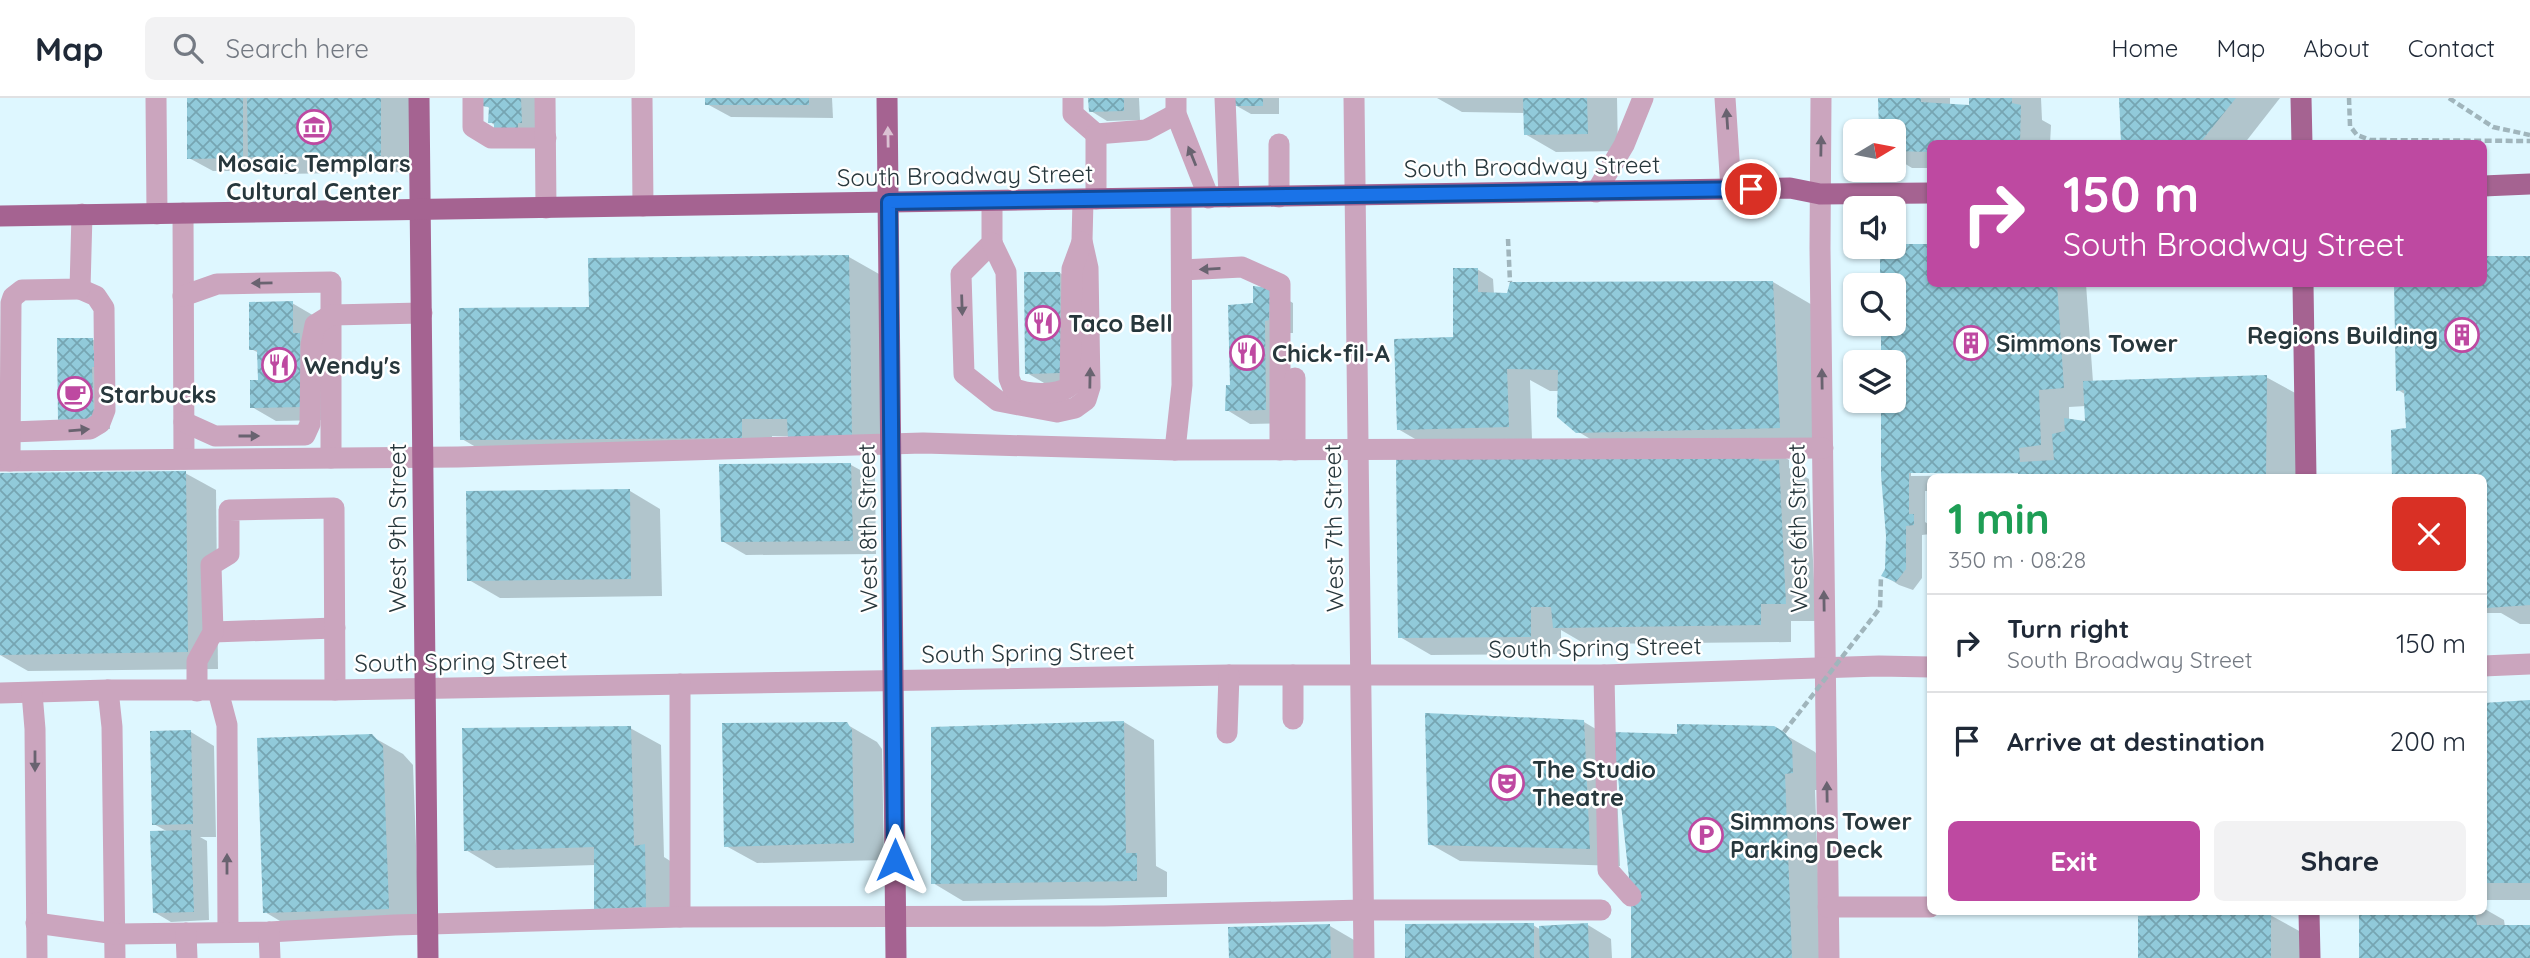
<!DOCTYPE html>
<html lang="en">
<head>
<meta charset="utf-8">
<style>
  body { margin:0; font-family:Quicksand,sans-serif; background:#f2f2f3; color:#1f2937; height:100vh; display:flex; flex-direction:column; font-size:26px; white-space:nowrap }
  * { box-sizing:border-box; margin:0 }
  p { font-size:23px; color:#747a83 }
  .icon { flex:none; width:38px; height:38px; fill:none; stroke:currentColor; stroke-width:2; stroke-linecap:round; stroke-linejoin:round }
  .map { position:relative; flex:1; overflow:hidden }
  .drawer { position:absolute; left:1927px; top:376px; width:560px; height:441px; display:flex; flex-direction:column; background:#fff; border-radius:10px; box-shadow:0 2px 5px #0004 }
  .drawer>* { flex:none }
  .hud { position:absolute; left:1927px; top:42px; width:560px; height:147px; border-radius:10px; box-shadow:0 2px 5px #0004; background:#be49a1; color:#fff; overflow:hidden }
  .needle { width:46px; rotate:80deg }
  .fabs { position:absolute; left:1843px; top:21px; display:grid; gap:14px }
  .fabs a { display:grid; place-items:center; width:63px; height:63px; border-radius:10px; background:#fff; box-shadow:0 2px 5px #0004; font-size:35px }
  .pin { position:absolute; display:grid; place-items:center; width:60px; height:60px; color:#fff; margin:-30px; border:4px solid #fff; border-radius:50%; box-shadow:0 2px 7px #0007 }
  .me { position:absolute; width:77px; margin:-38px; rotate:0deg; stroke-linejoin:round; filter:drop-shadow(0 0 5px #0008) }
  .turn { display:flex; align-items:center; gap:24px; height:147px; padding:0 21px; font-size:32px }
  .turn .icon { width:91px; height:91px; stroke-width:2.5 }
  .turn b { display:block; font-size:49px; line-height:60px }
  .round { display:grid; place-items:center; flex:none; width:74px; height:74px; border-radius:10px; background:#f2f2f3 }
  .headline { display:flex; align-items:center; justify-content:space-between; height:119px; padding:0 21px }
  h1 { font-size:42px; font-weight:700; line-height:52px; color:#1e9e55 }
  .cta { display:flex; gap:14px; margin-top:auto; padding:14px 21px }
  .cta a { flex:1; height:80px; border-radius:10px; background:#be49a1; color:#fff; font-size:28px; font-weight:700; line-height:80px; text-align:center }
  .cta a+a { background:#f2f2f3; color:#1f2937 }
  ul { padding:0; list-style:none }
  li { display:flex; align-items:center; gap:21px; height:98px; padding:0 21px; border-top:2px solid #e0e1e3 }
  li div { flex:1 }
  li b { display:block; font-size:26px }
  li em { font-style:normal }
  header { display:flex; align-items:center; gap:42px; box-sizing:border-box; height:98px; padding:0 35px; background:#fff; border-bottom:2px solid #e0e1e3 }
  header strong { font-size:33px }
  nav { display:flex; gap:38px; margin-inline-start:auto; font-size:24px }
  .search { width:490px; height:63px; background:#f2f2f3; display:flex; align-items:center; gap:18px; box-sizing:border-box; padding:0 24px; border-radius:10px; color:#747a83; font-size:26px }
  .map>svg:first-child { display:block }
  .shadow { fill:#0003; fill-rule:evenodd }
  .building { fill:url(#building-cross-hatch) }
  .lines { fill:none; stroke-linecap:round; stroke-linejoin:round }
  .path { stroke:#a0b5bc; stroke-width:4.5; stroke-dasharray:7 3.5; stroke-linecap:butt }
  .minor { stroke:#cba5be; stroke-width:21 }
  .major { stroke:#a56391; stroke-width:21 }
  .path-bridge { stroke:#a0b5bc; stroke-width:4.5; stroke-dasharray:7 3.5; stroke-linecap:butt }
  .oneway { fill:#696370 }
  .oneway2 { fill:#dbc1d3 }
  .route-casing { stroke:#114b97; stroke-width:18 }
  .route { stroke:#1a73e8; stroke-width:12 }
  .labels { text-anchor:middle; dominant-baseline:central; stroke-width:5; stroke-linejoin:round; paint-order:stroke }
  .poi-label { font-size:24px; font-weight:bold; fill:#27373c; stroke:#fff; text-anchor:start }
  .street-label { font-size:24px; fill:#27373c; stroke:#fff }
</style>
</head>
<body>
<header>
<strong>Map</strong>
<div class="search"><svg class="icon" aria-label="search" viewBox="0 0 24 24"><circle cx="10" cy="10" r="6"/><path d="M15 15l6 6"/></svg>Search here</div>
<nav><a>Home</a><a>Map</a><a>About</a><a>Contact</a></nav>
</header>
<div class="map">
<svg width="2530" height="860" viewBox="0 0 2530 860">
  <defs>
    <pattern id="building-cross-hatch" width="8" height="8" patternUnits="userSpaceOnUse" patternTransform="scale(1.75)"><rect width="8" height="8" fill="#91cada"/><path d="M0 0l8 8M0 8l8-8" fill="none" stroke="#76a5b2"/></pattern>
  </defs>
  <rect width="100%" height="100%" fill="#def7ff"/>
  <g class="shadow">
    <polygon points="188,0 411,0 412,74 280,76 267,68 267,73 213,73 189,60"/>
    <polygon points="484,0 547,0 546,38 496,28 490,24 491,11 484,7"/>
    <polygon points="707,0 832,0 833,20 731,19 707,6"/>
    <polygon points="1090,0 1139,0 1140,22 1107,23 1091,13"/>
    <polygon points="1235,0 1279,0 1279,16 1251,16 1235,7"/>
    <polygon points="1437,0 1617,0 1618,53 1556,54 1525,36 1525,15 1462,14"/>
    <polygon points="1880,0 1950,0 1950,8 1971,9 1971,0 2041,0 2042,22 2051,27 2050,46 1930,46 1930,70 1912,70 1894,59 1894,33 1881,33"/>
    <polygon points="2121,0 2280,0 2244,46 2123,46"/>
    <path d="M 1894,147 L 1930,147 L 1930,186 L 2086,186 L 2093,284 L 2266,279 L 2297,296 L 2296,380 L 1930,380 L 1930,393 L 1925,393 L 1925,424 L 1930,427 L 1930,436 L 1922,437 L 1922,480 L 1913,492 L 1899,487 L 1883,477 L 1887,471 L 1888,438 L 1883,377 L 1883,303 L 1894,303 L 1894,264 L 1883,264 L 1882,226 L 1894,226 L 1894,187 L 1882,187 L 1882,149 ZM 2086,308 L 2087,325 L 2069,323 L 2069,309 ZM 2026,373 L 2026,377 L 1911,378 L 1911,375 Z"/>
    <polygon points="849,159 879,176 882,356 790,338 772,338 772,357 493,359 462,341 591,211"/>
    <polygon points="2530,160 2530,526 2520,526 2501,515 2483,515 2483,380 2407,331 2406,297 2397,291 2396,186 2483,186"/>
    <polygon points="1477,171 1493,181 1494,196 1773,184 1814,208 1821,352 1774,353 1789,362 1789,370 1809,381 1816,523 1791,523 1791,544 1585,546 1561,532 1561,556 1431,557 1400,539 1597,345 1577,333 1559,293 1550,293 1530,282 1532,342 1422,345 1398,331 1461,242"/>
    <polygon points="1060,175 1084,189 1085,288 1051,289 1027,275"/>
    <polygon points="1269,191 1293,205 1293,235 1288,235 1289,325 1250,326 1227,312 1255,207"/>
    <polygon points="292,205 316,219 325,322 276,323 252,309 259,284 259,255 251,251"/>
    <polygon points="92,241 109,251 110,331 76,332"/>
    <polygon points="851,367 875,380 876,456 746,457 722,443"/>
    <polygon points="185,375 216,392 218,571 28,573 0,557 0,377"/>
    <polygon points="630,393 660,411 662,498 500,500 469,482"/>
    <polygon points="2530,605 2530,802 2483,802 2483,607"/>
    <polygon points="1124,624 1154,642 1156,768 1167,774 1167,799 963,803 933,785"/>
    <polygon points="1584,624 1616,643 1773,630 1815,654 1822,663 1823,692 1815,692 1821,860 1632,860 1633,798 1619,669 1616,669 1620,768 1460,763 1430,746"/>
    <polygon points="846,626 877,644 882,651 884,762 757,765 726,748"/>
    <polygon points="630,630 661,647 664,759 675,766 676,826 596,810 596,767 496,770 466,752"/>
    <polygon points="191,634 214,648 216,739 200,739 207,743 209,822 171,824 154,814 168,734 154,726"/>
    <polygon points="371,638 403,656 413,667 419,827 295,832 265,814"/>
    <polygon points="2483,810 2504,822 2505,829 2530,829 2530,860 2361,860 2361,814 2483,814"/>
    <polygon points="2270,817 2301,834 2301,860 2140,860"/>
    <polygon points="1533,827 1541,832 1588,827 1611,841 1612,860 1406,860"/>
    <polygon points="1330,828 1354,842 1354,860 1230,860"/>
  </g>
  <g class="building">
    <polygon points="187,0 243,0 243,60 187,61"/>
    <polygon points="247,0 381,0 381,58 248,59"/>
    <polygon points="482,0 521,0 522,25 518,25 518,32 494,32 494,25 488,25 489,9 482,8"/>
    <rect x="705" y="0" width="104" height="7"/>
    <polygon points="1088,0 1124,0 1124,13 1089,14"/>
    <rect x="1233" y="0" width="30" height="8"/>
    <polygon points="1523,0 1587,0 1588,36 1524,37"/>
    <polygon points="1878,0 1921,0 1921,4 1969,7 1969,0 2012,0 2012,5 2021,7 2020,46 1930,46 1930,54 1894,53 1894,33 1879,33"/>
    <polygon points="2119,0 2236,0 2199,46 2121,46"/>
    <polygon points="1894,146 1930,146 1930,186 2057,186 2064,290 2039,292 2041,347 2019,350 2020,364 2054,362 2052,336 2065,333 2064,320 2085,323 2083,283 2267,277 2266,380 2018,380 2018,375 1909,375 1909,416 1914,416 1914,427 1906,428 1906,471 1896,484 1881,478 1885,471 1886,438 1881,377 1881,303 1894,303 1894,264 1881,264 1881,226 1894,226 1894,187 1880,187 1880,149 1894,149"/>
    <polygon points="849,157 852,339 788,340 787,321 742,321 742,340 460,342 459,210 589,209 588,160"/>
    <polygon points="2483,158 2530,158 2530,507 2487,510 2486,498 2483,498 2483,380 2392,380 2391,332 2406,330 2404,292 2396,293 2394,186 2483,186"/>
    <polygon points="1453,170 1478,170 1478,194 1507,195 1510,184 1773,183 1780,330 1576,335 1557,319 1558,272 1507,271 1509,329 1397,332 1394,241 1453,239"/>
    <polygon points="1024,174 1060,174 1061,275 1025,276"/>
    <polygon points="1253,188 1270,190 1269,222 1265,223 1266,312 1225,313 1226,287 1230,287 1228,207 1253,205"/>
    <polygon points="293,203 293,235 300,235 301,309 250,310 250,282 258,282 257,252 249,252 249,204"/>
    <polygon points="57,240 93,240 93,252 98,253 98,269 92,269 94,322 58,324"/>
    <polygon points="1759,342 1759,363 1779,362 1786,506 1761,506 1761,527 1553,530 1551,509 1531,509 1531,539 1398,540 1396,359"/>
    <polygon points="851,365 853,443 721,444 719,366"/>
    <polygon points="186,373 188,554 0,557 0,375"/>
    <polygon points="630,391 631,481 467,483 466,393"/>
    <polygon points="2530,602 2530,785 2483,785 2483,605"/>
    <polygon points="1425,615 1584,622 1590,751 1428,747"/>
    <polygon points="1124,623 1126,755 1137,755 1137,783 931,786 931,629"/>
    <polygon points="847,624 852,632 854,745 724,749 722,625"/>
    <polygon points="1677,626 1774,628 1784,634 1792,644 1793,675 1785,676 1792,860 1631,860 1631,798 1613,634 1677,636"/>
    <polygon points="631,628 634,748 645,746 646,809 594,811 594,749 464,753 462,630"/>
    <polygon points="191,632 193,726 152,727 150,633"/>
    <polygon points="372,636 383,648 389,811 263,815 257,640"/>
    <polygon points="191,732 194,814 153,815 150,733"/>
    <polygon points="2359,814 2475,814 2477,827 2530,827 2530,860 2359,860"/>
    <polygon points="2271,815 2271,860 2138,860 2138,818"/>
    <polygon points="1534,825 1534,860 1405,860 1405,826"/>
    <polygon points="1588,825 1589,860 1540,860 1539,828"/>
    <polygon points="1330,826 1331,860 1229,860 1228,829"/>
  </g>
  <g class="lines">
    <g class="path">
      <polyline points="2349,0 2350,28 2357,37 2370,42 2530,43"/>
      <polyline points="2449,0 2493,29 2530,37"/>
      <polyline points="1508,141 1510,184"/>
    </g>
    <g class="minor">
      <polyline points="156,0 157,116"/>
      <polyline points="473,0 473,29 491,40 546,40"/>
      <polyline points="545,0 546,110"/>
      <polyline points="642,0 643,108"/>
      <polyline points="1073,0 1073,16 1096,36 1146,32 1176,16"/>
      <polyline points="1176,0 1176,16 1209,100"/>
      <polyline points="1225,0 1229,99"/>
      <polyline points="1354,0 1364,860"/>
      <polyline points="1725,0 1731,91"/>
      <polyline points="1821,0 1820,150 1829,860"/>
      <polyline points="1096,36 1096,101"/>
      <polyline points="1279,46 1279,99"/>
      <polyline points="1596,94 1624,47 1643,0"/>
      <polyline points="992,103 992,145 961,176 964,276 998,303 1057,314 1075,310 1086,302 1090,289 1088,170 1082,143 1083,102"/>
      <polyline points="183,115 184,361"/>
      <path d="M 992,145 L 1006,174 L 1009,280 L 1013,290 C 1027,297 1058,298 1070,288 L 1072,171 L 1082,144"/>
      <polyline points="1182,172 1242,169 1280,186 1280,352"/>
      <polyline points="183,198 217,186 331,184 331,360"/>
      <polyline points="1295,280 1295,352"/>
      <polyline points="184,324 215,338 305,337 310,326 311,247 315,227 331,217 422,215"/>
      <polyline points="11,334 90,331 100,325 105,312 104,210 96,198 80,191"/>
      <polyline points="1175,352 1182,287 1181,100"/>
      <polyline points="0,363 458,359 923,345 1175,352 1823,350"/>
      <polyline points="10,363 11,205 13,199 22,192 80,191 82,116"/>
      <polyline points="213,534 335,530"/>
      <polyline points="2483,568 2530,566"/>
      <polyline points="1293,577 1293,621"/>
      <polyline points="1604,577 1608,772 1631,798"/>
      <polyline points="108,592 112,629 115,860"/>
      <polyline points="197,593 197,563 213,534 211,467 229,456 229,412 334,410 335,592"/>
      <polyline points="218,593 227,627 228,834"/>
      <polyline points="0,595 108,592 335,592 1229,577 1604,577 1879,568 1930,569"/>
      <polyline points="32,595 35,631 37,860"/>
      <polyline points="1227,635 1229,577"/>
      <polyline points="1828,809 1930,809"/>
      <polyline points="680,819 680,586"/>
      <polyline points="36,825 116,836 269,834 395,827 680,819 1104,818 1364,812 1601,812"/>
      <polyline points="269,834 270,860"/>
      <polyline points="186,835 187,860"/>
    </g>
    <g class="major">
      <polyline points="419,0 428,860"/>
      <polyline points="887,0 896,860"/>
      <polyline points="2301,0 2302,46"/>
      <polyline points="2483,88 2530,86"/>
      <polyline points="0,118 1790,90 1820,96 1930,95"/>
      <polyline points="2303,186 2306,380"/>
      <polyline points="2309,814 2310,860"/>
    </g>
    <polyline class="path-bridge" points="1784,634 1880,510 1881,478"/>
  </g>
  <defs><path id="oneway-solid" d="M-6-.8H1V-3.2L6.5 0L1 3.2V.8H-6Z" transform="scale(1.75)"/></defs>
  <g class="oneway">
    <use href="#oneway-solid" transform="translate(1727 21) rotate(-94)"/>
    <use href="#oneway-solid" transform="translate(1821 48) rotate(-89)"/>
    <use href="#oneway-solid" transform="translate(1192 58) rotate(-112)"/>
    <use href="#oneway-solid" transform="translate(1210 171) rotate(177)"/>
    <use href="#oneway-solid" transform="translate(262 185) rotate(179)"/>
    <use href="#oneway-solid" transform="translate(962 207) rotate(88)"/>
    <use href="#oneway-solid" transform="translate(1090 280) rotate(-89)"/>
    <use href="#oneway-solid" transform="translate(1822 281) rotate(-91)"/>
    <use href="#oneway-solid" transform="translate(79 332) rotate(-5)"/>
    <use href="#oneway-solid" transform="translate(249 338)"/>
    <use href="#oneway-solid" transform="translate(1824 503) rotate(-91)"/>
    <use href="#oneway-solid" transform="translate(35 663) rotate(90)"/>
    <use href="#oneway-solid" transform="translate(1827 694) rotate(-91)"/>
    <use href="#oneway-solid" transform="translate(227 766) rotate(-90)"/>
  </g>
  <use class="oneway2" href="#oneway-solid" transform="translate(888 39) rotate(-91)"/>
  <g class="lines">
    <g class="route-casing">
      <polyline id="route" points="895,762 889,104 1751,91"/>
    </g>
    <use href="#route" class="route"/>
  </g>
  <defs>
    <g id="museum-ring" transform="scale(1.75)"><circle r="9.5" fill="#fff" stroke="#be49a1" stroke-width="1.5"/><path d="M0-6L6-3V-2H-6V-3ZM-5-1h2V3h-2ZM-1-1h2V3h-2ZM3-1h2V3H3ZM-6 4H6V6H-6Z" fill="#be49a1"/></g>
    <g id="restaurant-ring" transform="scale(1.75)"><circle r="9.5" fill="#fff" stroke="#be49a1" stroke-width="1.5"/><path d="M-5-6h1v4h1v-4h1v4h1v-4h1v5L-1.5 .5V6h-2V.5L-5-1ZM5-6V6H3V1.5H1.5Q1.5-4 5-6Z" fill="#be49a1"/></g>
    <g id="building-ring" transform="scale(1.75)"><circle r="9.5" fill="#fff" stroke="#be49a1" stroke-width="1.5"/><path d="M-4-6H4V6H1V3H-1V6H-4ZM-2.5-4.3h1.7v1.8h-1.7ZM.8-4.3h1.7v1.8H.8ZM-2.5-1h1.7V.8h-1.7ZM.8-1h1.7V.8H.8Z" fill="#be49a1"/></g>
    <g id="cafe-ring" transform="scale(1.75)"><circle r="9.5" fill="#fff" stroke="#be49a1" stroke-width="1.5"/><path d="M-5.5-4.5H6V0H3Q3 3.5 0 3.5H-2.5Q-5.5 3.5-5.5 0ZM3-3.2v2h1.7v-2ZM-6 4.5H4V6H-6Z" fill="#be49a1"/></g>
    <g id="theatre-ring" transform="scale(1.75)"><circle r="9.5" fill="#fff" stroke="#be49a1" stroke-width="1.5"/><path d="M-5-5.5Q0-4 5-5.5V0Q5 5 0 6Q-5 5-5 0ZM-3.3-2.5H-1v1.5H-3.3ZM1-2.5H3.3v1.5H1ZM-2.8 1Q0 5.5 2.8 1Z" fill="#be49a1"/></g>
    <g id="parking-ring" transform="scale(1.75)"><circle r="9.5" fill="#fff" stroke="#be49a1" stroke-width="1.5"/><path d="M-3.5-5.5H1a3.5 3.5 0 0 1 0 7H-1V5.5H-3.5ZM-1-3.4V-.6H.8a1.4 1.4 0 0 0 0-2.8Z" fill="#be49a1"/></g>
  </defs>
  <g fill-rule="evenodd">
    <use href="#museum-ring" x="314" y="29"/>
    <use href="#restaurant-ring" x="1043" y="225"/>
    <use href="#building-ring" x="2462" y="237"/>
    <use href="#building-ring" x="1971" y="245"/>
    <use href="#restaurant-ring" x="1247" y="255"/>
    <use href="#restaurant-ring" x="279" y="267"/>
    <use href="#cafe-ring" x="75" y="296"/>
    <use href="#theatre-ring" x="1507" y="685"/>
    <use href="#parking-ring" x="1706" y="737"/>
  </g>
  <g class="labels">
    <g class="poi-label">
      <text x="314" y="65" text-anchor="middle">Mosaic Templars<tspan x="314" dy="28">Cultural Center</tspan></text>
      <text x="1068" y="225">Taco Bell</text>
      <text x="2438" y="237" text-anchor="end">Regions Building</text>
      <text x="1996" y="245">Simmons Tower</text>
      <text x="1272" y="255">Chick-fil-A</text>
      <text x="304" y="267">Wendy's</text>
      <text x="100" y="296">Starbucks</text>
      <text x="1532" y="671">The Studio<tspan x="1532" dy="28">Theatre</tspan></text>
      <text x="1730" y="723">Simmons Tower<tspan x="1730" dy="28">Parking Deck</tspan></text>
    </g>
    <g class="street-label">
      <text transform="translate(1532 68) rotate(-1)">South Broadway Street</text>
      <text transform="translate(965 77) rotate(-1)">South Broadway Street</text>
      <text transform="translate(397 430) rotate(-90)">West 9th Street</text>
      <text transform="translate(867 430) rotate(-91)">West 8th Street</text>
      <text transform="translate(1333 430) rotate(-91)">West 7th Street</text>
      <text transform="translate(1797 430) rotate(-91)">West 6th Street</text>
      <text transform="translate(1595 549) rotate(-1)">South Spring Street</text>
      <text transform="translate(1028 554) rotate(-1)">South Spring Street</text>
      <text transform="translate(461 563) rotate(-1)">South Spring Street</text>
    </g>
  </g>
</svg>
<div class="fabs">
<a><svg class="needle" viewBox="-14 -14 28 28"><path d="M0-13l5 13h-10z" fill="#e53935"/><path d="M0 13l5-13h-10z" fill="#747a83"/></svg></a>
<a><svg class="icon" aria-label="sound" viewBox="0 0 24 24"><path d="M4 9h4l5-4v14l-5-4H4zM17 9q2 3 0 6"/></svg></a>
<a><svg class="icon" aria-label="search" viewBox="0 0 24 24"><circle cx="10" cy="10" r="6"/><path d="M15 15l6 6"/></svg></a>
<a><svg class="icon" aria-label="layers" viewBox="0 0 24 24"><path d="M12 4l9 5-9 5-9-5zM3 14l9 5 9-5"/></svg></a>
</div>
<div class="pin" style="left:1751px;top:91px;background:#d93025"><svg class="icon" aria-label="arrive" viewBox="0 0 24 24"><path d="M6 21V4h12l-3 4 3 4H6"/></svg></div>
<svg class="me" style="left:895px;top:762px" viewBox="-20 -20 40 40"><path d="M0-17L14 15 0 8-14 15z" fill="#1a73e8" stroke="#fff" stroke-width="4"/></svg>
<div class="hud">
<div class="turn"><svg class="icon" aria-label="right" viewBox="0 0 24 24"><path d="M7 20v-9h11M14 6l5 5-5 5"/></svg><div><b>150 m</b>South Broadway Street</div></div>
</div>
<section class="drawer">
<div class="headline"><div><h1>1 min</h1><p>350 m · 08:28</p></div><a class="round" style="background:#d93025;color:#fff"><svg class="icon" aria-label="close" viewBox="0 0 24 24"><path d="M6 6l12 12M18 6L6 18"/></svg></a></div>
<ul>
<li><svg class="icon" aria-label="right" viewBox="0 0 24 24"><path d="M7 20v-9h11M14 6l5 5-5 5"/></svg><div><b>Turn right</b><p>South Broadway Street</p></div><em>150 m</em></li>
<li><svg class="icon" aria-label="arrive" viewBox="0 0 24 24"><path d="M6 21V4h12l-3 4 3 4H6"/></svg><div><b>Arrive at destination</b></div><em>200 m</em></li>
</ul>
<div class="cta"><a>Exit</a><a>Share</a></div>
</section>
</div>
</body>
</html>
